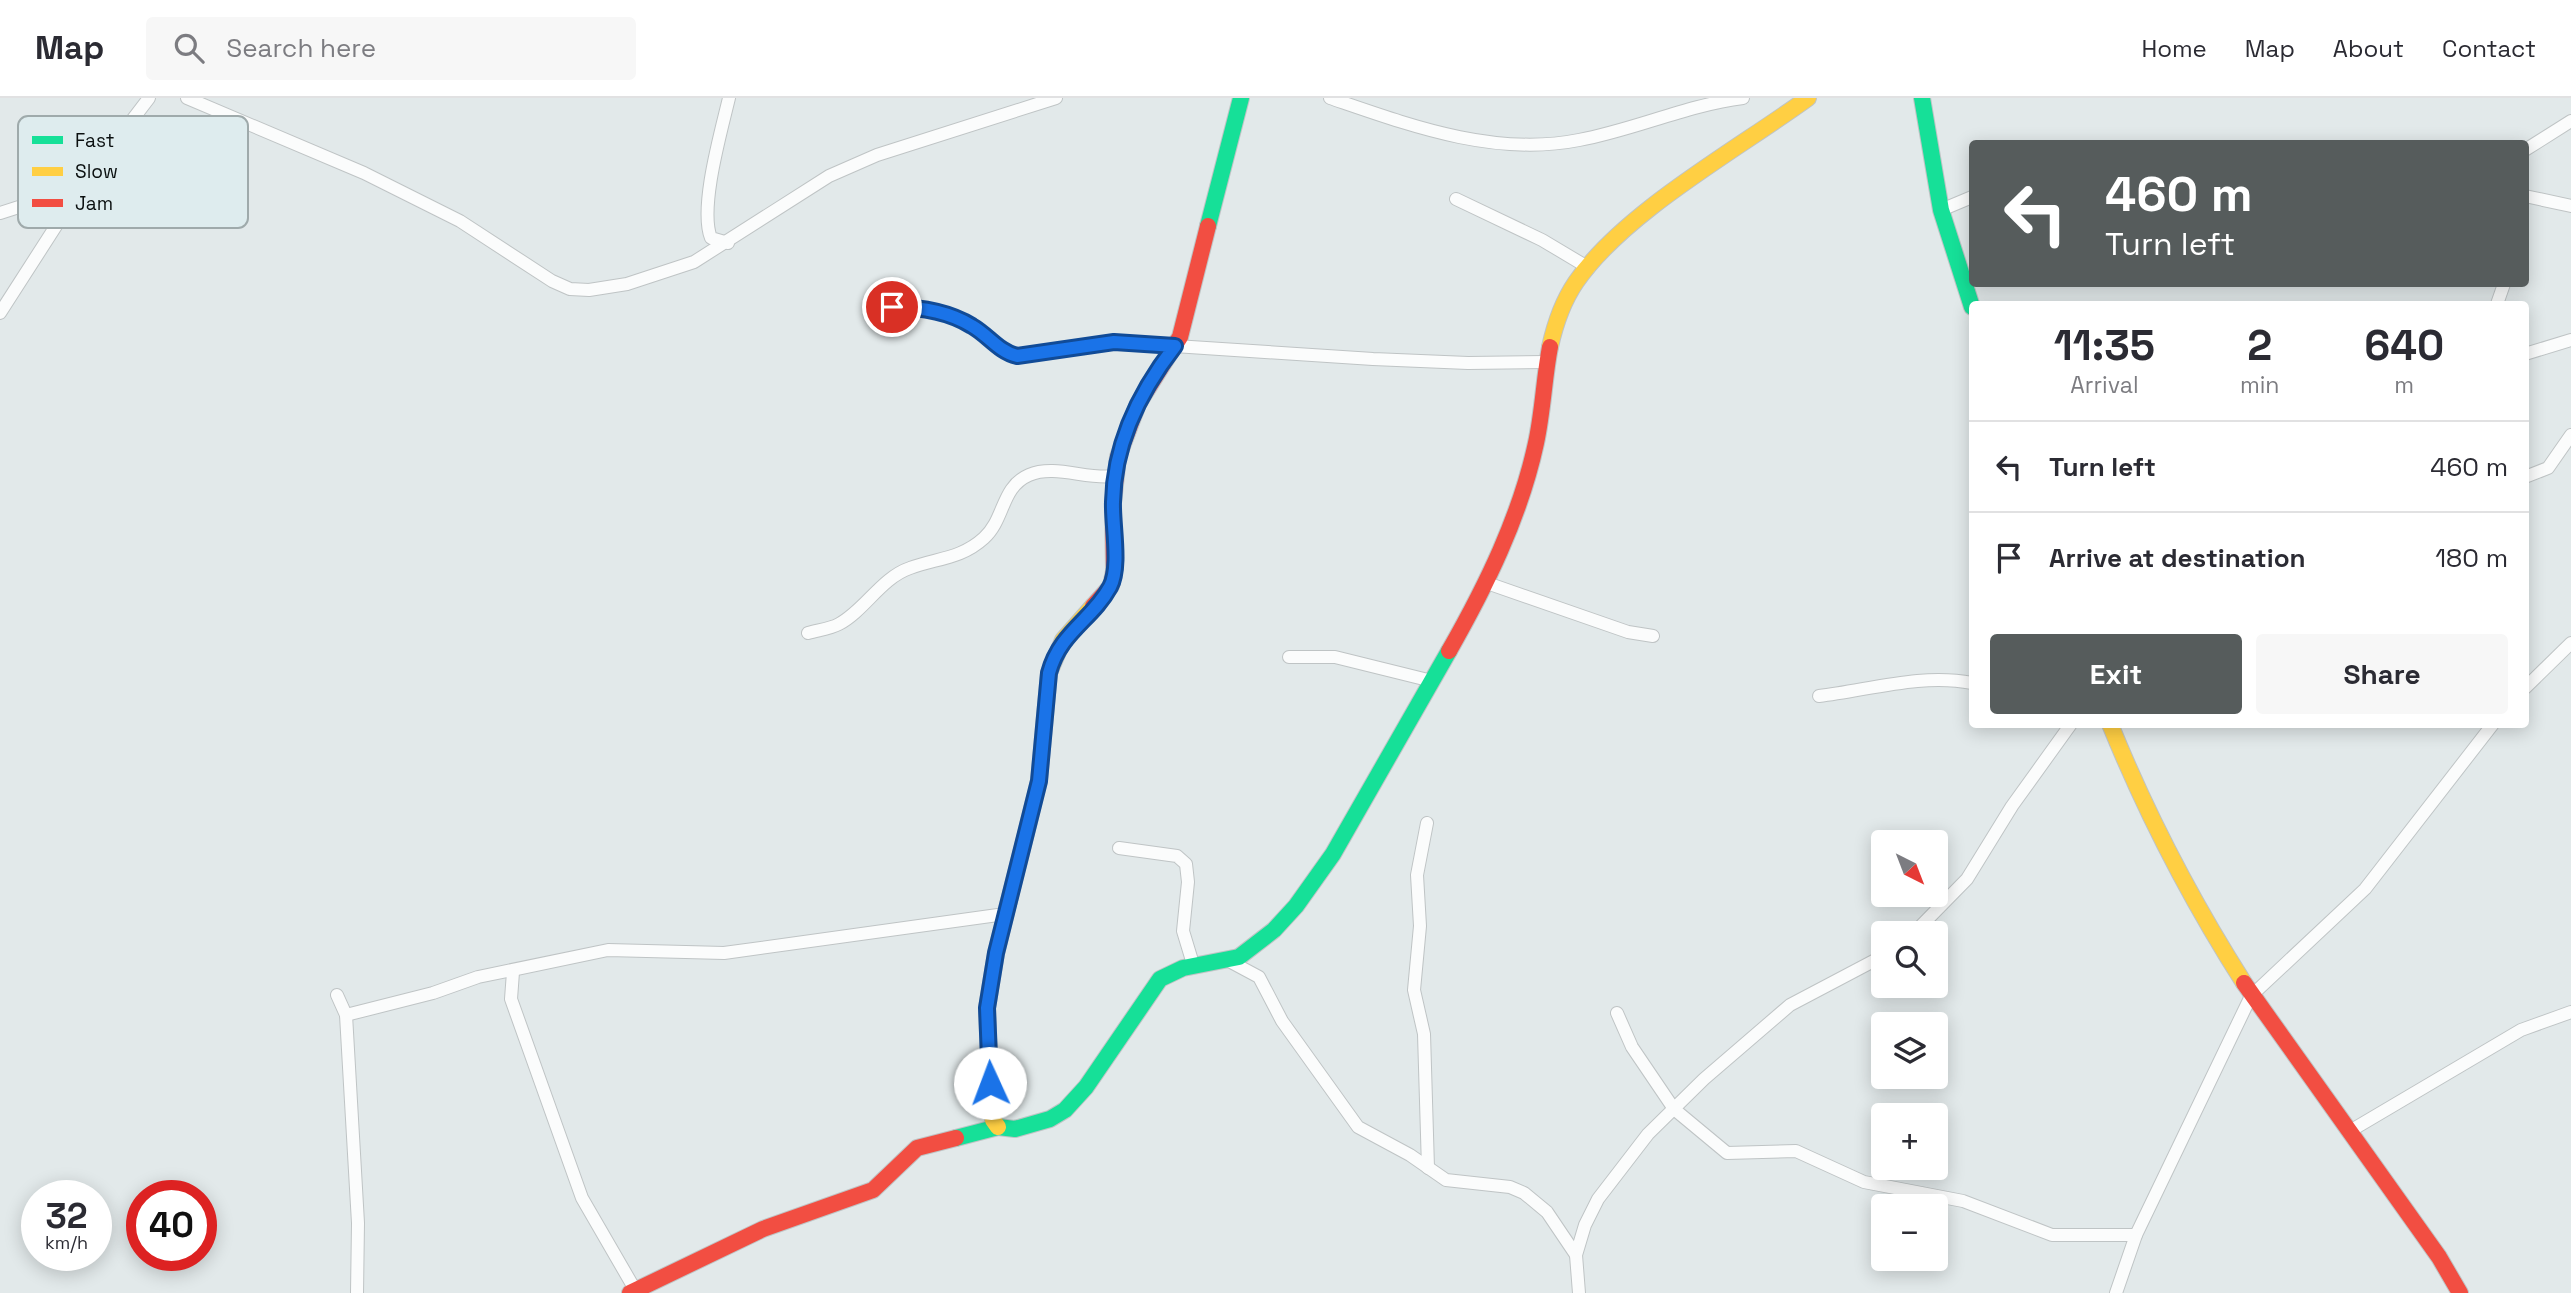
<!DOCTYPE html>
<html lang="en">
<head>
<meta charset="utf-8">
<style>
  body { margin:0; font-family:"Space Grotesk",sans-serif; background:#f7f7f7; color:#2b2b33; height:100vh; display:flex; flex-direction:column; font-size:26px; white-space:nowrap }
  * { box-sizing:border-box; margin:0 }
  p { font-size:23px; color:#7c7c81 }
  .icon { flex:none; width:38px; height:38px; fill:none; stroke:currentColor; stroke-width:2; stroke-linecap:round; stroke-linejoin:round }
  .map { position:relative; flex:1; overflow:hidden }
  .sheet { position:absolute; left:1969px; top:203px; width:560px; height:427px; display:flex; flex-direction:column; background:#fff; border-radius:7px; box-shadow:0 4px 18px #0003 }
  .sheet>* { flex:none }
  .top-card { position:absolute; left:1969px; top:42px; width:560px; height:147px; border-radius:7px; box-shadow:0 4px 18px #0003; background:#565c5c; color:#fff; overflow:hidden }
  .needle { width:46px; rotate:138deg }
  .fabs { position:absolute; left:1871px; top:732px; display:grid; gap:14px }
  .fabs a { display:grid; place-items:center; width:77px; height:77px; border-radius:7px; background:#fff; box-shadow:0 4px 18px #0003; font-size:35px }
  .speed { position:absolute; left:21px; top:1082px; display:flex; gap:14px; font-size:35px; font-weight:700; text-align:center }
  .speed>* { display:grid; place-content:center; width:91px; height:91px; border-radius:50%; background:#fff; box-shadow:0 4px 18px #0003; line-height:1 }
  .speed small { font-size:18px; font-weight:400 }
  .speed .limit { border:10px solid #d22; background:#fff; color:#111 }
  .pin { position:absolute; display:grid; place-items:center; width:60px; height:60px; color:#fff; margin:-30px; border:4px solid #fff; border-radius:50%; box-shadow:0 2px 7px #0007 }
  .me { position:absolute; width:77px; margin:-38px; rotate:358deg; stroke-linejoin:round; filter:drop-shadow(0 0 5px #0008) }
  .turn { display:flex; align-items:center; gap:24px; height:147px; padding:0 21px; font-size:32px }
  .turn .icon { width:91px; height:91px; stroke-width:2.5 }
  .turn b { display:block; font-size:49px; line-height:60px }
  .eta { display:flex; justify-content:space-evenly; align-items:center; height:119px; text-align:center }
  .eta b { font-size:42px; font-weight:600; line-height:49px }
  .action { display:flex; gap:14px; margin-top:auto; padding:14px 21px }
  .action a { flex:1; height:80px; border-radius:7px; background:#565c5c; color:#fff; font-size:28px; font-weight:600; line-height:80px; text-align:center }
  .action a+a { background:#f7f7f7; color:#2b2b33 }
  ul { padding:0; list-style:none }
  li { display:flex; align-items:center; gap:21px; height:91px; padding:0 21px; border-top:2px solid #e1e1e2 }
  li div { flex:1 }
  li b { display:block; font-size:26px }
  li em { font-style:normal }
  header { display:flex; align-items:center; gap:42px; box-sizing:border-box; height:98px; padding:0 35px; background:#fff; border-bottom:2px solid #e1e1e2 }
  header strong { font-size:33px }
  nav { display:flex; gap:38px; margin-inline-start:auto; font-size:24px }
  .search { width:490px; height:63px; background:#f7f7f7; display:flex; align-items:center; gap:18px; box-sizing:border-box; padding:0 24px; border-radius:7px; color:#7c7c81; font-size:26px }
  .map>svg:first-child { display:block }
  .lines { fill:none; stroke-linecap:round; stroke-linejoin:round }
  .street-casing { stroke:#bfc4c5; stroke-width:14 }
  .fast-casing { stroke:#bfc4c5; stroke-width:18 }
  .slow-casing { stroke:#bfc4c5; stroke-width:18 }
  .jam-casing { stroke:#bfc4c5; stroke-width:18 }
  .street { stroke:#fbfcfc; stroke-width:12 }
  .fast { stroke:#16e098; stroke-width:16 }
  .slow { stroke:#ffcf43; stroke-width:16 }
  .jam { stroke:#f24e42; stroke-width:16 }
  .route-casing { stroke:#114b97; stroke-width:18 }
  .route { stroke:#1a73e8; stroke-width:12 }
  .key { fill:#deecee; stroke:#9faaab; stroke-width:2 }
  .key-label { font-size:19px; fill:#0b1010 }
</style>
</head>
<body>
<header>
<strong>Map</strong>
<div class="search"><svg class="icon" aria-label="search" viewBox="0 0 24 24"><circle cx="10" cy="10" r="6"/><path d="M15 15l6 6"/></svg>Search here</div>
<nav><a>Home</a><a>Map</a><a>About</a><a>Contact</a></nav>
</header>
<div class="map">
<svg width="2571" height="1195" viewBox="0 0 2571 1195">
  <rect width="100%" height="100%" fill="#e2e9ea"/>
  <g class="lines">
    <g class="street-casing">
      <g id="street">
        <polyline points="187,0 364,75 460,123 552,183 570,191 589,192 627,186 694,164 829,78 877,57 1056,0"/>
        <path d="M 1330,0 C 1409,27 1494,59 1579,42 C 1634,32 1687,7 1743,0"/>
        <polyline points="2525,52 2571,23"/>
        <polyline points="2525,98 2571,108"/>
        <polyline points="1456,101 1542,142 1589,170"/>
        <polyline points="1941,112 1972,99"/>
        <polyline points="0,115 81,89"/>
        <path d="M 728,145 L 711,140 C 699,110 721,34 729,0"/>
        <polyline points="2497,206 2504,186"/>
        <path d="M 892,210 C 919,209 948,213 972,228 C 988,237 999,254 1017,258 L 1114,244 L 1373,261 L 1468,265 L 1545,264"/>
        <polyline points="0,215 81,89 149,0"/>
        <polyline points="2525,256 2571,242"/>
        <polyline points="2525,379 2548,370 2571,337"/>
        <polyline points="1487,485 1628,534 1653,538"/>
        <path d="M 808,535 C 818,532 830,531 839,526 C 865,512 881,480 910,470 C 937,460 961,461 984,440 C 1005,421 1001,389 1029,377 C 1055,366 1087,382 1114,378"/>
        <polyline points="1289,559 1335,559 1432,583"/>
        <polyline points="2525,590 2571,545"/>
        <path d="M 1819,598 C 1869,592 1922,575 1972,585"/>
        <polyline points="1427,725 1417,777 1420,828 1414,892 1424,936 1428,1070"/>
        <polyline points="1119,750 1177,758 1186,766 1188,784 1183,833 1193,866"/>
        <polyline points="1914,835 1967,781 2012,708 2071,626"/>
        <polyline points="1231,864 1259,879 1282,923 1358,1029 1410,1057 1446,1082 1510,1089 1524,1095 1547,1114 1576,1157"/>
        <polyline points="513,874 511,901 582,1100 637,1195"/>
        <polyline points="337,897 346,917 358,1125 357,1195"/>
        <polyline points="1617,915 1632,949 1674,1011 1727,1055 1796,1053 1864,1084 1963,1103 2052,1137 2136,1137"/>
        <polyline points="346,917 433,895 478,879 608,852 724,855 1005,816"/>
        <polyline points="2350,1033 2521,932 2571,914"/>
        <polyline points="1579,1195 1576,1157 1585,1127 1598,1101 1648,1036 1704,981 1790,907 1883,858"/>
        <polyline points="2116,1195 2136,1137 2251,898 2365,791 2493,626"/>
      </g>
    </g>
    <g class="fast-casing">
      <g id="fast">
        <polyline points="1922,0 1941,112 1972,209"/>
        <polyline points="1208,128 1241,0"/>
        <polyline points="956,1040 998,1029 1015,1031 1050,1021 1065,1012 1086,989 1160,881 1183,870 1239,859 1274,832 1296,808 1333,756 1449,553"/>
      </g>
    </g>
    <g class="slow-casing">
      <g id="slow">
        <path d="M 1550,249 C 1555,226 1563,203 1576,184 C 1624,114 1738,51 1808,0"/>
        <path d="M 2110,626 C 2147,717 2191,802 2244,885"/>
        <polyline points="998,1029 993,1022 991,1008 987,910 996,855 1039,683 1049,575 1063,542 1093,508"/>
      </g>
    </g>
    <g class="jam-casing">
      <g id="jam">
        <polyline points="1093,508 1111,488 1114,473 1113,405 1118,359 1138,306 1180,239 1208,128"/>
        <path d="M 1449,553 C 1486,488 1520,419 1536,345 C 1543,313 1544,280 1550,249"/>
        <polyline points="2244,885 2439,1159 2460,1195"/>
        <polyline points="630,1195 763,1131 873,1092 917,1050 956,1040"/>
      </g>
    </g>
    <use href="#street" class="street"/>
    <use href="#fast" class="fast"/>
    <use href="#slow" class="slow"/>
    <use href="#jam" class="jam"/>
  </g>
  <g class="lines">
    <g class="route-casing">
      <path id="route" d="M 892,209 C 919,209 948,213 972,228 C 988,237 999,254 1017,258 L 1114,244 L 1175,248 C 1140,293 1114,346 1113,404 C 1112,426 1121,469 1110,489 C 1092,522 1060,534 1049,575 L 1039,683 L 996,855 L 987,910 L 990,985"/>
    </g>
    <use href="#route" class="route"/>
  </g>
  <rect x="18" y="18" width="230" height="112" rx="10" class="key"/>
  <rect x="32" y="38" width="31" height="8" fill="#16e098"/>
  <rect x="32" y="69" width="31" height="9" fill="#ffcf43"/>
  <rect x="32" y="101" width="31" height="8" fill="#f24e42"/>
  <g class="key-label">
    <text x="75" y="49">Fast</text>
    <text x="75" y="80">Slow</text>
    <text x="75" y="112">Jam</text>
  </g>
</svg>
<div class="fabs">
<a><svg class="needle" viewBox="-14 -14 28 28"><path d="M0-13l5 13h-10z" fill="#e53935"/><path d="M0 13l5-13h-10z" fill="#7c7c81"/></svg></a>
<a><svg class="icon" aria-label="search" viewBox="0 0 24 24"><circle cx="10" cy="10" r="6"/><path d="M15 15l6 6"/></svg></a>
<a><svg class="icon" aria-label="layers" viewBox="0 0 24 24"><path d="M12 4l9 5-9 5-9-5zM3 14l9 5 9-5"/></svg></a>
<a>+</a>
<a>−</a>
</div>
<div class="speed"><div>32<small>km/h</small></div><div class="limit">40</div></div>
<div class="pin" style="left:892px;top:209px;background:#d93025"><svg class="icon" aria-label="arrive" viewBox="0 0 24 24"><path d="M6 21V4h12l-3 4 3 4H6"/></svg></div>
<svg class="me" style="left:990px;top:985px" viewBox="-20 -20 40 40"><circle r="19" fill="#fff"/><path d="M0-13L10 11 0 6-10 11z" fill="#1a73e8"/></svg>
<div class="top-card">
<div class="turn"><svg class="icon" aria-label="left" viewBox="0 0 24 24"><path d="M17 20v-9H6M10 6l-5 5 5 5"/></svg><div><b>460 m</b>Turn left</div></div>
</div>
<section class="sheet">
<div class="eta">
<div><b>11:35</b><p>Arrival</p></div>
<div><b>2</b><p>min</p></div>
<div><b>640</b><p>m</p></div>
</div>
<ul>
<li><svg class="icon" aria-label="left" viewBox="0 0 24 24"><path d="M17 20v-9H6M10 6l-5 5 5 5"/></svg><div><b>Turn left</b></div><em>460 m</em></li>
<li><svg class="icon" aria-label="arrive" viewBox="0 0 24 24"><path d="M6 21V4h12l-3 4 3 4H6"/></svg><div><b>Arrive at destination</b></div><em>180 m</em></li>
</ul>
<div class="action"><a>Exit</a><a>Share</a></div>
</section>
</div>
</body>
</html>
